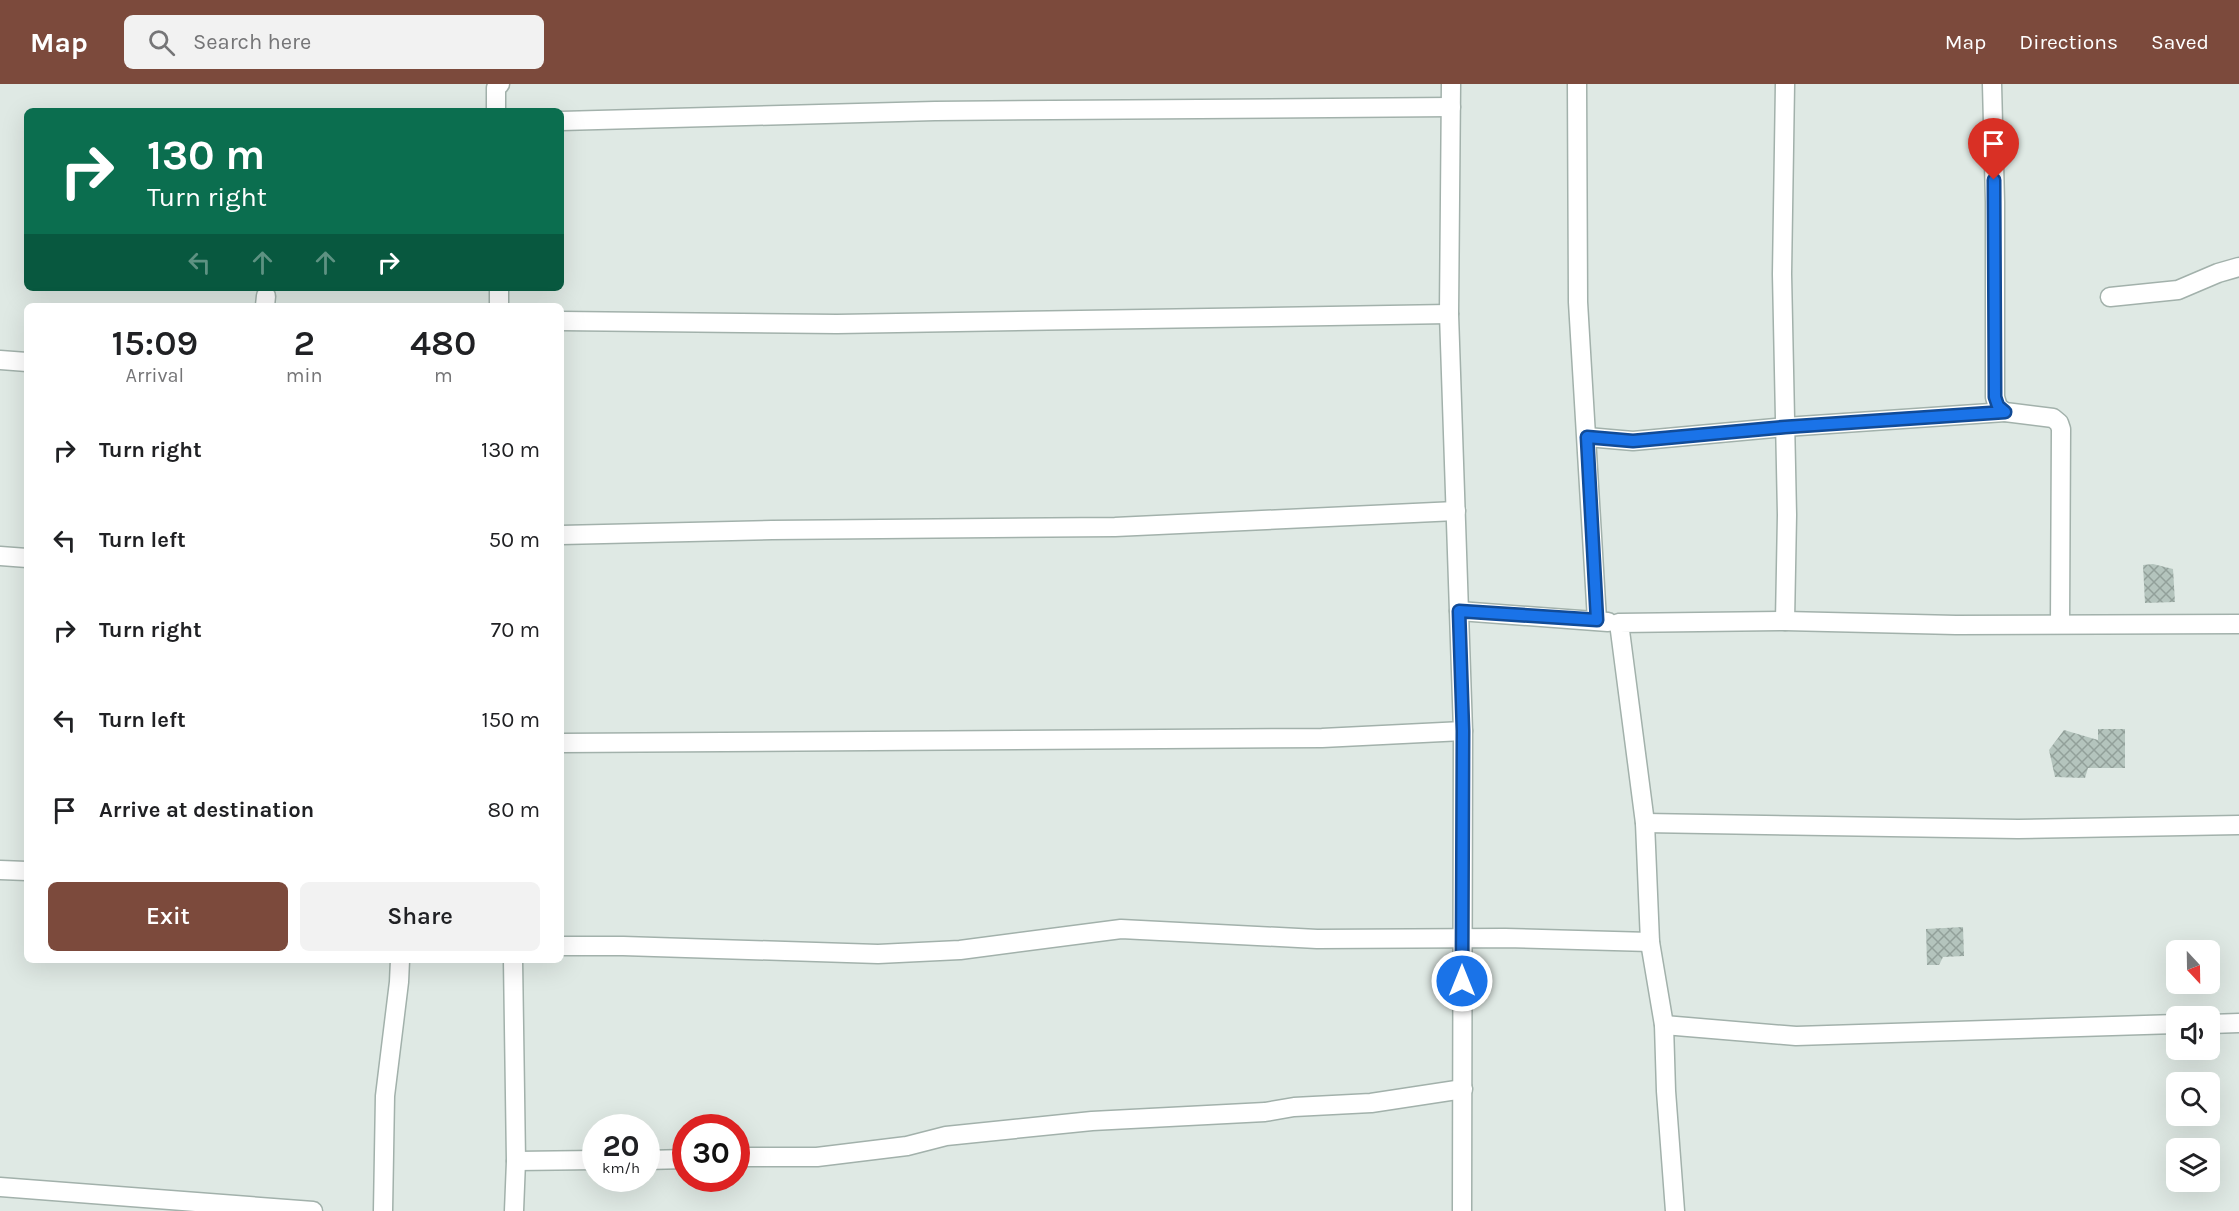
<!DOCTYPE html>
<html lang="en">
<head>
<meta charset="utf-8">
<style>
  body { margin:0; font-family:Karla,sans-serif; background:#f2f2f2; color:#202124; height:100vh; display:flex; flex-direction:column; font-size:22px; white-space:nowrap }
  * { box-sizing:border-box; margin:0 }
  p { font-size:20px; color:#757577 }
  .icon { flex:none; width:33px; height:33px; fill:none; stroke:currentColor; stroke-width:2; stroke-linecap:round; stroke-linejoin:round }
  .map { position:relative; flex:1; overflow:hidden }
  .side { position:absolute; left:24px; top:219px; width:540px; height:660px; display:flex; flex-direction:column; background:#fff; border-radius:9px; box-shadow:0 6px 24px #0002 }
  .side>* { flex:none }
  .guide { position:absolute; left:24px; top:24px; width:540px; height:183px; border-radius:9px; box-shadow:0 6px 24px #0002; background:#0b6e4f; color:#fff; overflow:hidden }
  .needle { width:39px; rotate:158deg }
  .fabs { position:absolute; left:2166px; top:856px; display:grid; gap:12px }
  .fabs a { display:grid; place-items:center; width:54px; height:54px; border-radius:9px; background:#fff; box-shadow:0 6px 24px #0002; font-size:30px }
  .speed { position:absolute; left:582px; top:1030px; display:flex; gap:12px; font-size:30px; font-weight:700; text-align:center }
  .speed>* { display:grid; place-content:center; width:78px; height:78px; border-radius:50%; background:#fff; box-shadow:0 6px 24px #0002; line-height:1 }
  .speed small { font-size:15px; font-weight:400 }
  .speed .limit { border:9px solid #d22; background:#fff; color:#111 }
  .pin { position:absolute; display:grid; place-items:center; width:51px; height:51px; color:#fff; margin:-62px -26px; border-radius:50% 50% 50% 0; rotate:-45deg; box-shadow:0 0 6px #0007 }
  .pin .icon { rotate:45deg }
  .me { position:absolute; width:66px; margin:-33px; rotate:0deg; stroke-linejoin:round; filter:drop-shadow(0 0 4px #0008) }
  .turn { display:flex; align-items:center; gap:21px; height:126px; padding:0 24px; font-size:27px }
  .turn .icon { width:78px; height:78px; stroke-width:2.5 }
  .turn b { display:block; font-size:42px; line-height:51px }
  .lanes { display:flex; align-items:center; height:57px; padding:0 24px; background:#0003; justify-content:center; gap:30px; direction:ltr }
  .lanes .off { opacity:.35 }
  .eta { display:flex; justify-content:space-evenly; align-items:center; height:102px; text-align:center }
  .eta b { font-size:36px; font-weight:600; line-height:42px }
  .primary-button { display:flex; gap:12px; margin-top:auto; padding:12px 24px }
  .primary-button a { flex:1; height:69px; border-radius:9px; background:#7c4a3c; color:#fff; font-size:24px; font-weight:600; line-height:69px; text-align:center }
  .primary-button a+a { background:#f2f2f2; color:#202124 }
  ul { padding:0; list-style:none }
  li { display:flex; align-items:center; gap:18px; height:90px; padding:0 24px }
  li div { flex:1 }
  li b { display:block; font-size:22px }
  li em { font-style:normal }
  header { display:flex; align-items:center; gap:36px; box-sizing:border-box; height:84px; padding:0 30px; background:#7c4a3c; color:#fff }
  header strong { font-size:28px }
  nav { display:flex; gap:33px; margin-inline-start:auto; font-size:21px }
  .search { width:420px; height:54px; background:#f2f2f2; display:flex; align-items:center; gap:15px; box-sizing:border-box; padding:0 21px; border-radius:9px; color:#757577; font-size:22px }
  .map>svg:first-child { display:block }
  .building { fill:url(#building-cross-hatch) }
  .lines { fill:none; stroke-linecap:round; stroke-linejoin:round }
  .minor-casing { stroke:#a2b1ab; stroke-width:21 }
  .minor { stroke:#fff; stroke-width:18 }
  .route-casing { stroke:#114b97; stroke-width:15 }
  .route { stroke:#1a73e8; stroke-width:10 }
</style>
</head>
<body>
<header>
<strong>Map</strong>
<div class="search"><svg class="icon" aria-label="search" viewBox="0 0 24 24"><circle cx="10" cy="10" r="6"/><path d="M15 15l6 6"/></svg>Search here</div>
<nav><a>Map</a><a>Directions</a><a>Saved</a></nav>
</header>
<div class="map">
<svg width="2239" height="1127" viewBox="0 0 2239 1127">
  <defs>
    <pattern id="building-cross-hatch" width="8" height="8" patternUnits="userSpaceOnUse" patternTransform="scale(1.5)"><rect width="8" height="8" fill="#b4c4bd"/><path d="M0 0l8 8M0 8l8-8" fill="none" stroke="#92a09a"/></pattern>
  </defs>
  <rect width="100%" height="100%" fill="#dfe9e4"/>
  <g class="building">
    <polygon points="2153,480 2173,485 2175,518 2145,519 2143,481"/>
    <polygon points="2098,645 2125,645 2125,684 2088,684 2085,694 2055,693 2049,666 2064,646 2098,656"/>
    <polygon points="1963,843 1964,872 1943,873 1939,881 1927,881 1926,845"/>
  </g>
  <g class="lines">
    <g class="minor-casing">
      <g id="minor">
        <polyline points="1451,0 1449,230 1463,647 1462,1127"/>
        <polyline points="1577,0 1578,218 1597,536"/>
        <polyline points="1785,0 1782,190 1787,431 1785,537"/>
        <polyline points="1992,0 1995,118 1995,313 1998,323 2005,328 2053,334 2059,339 2061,345 2060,540"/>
        <polyline points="496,27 496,4 500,0"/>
        <polyline points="561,37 935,27 1451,23"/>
        <polyline points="499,204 499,222"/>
        <polyline points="2110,213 2178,206 2218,189 2239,183"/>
        <polyline points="265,222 266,212"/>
        <polyline points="561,237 837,240 1449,230"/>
        <polyline points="0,276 27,278"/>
        <polyline points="1587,353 1633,357 1785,343 2005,328"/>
        <polyline points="561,451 772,446 1115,443 1456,427"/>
        <polyline points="0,472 27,474"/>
        <polyline points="1459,527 1608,538"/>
        <polyline points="561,659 1322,654 1463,647"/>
        <polyline points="1645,739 2018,745 2239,741"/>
        <polyline points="0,786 27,787"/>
        <polyline points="561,862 623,862 878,870 960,866 1121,845 1317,855 1505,854 1650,858"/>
        <polyline points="513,876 516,1077 514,1127"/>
        <polyline points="2210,940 2239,939"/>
        <polyline points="1664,941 1796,952 2176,940"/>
        <polyline points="736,1073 817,1073 907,1062 946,1052 1092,1037 1265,1028 1294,1023 1371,1019 1463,1005"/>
        <polyline points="646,1076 686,1075"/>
        <polyline points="516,1077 596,1076"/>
        <polyline points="0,1103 313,1127"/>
        <polyline points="383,1127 385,1012 399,898 400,876"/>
        <polyline points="1675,1127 1666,1007 1664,941 1650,858 1645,739 1619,539 1785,537 1956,541 2239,540"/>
      </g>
    </g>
    <use href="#minor" class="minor"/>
  </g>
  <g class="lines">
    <g class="route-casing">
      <polyline id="route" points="1462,897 1463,647 1459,527 1597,536 1587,353 1633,357 1785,343 2005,328 1998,322 1995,313 1994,96"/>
    </g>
    <use href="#route" class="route"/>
  </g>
</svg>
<div class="fabs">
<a><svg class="needle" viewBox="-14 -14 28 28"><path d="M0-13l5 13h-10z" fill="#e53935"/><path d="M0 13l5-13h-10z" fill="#757577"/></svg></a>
<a><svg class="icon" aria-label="sound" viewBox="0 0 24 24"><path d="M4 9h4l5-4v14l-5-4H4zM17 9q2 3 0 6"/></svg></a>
<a><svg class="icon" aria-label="search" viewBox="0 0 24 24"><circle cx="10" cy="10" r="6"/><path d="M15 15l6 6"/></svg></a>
<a><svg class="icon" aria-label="layers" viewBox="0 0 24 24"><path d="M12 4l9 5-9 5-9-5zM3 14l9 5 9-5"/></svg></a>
</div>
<div class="speed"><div>20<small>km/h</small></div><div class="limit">30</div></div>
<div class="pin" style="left:1994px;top:96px;background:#d93025"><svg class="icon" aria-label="arrive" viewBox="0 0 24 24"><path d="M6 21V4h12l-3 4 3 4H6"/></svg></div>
<svg class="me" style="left:1462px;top:897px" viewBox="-20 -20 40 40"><circle r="17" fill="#1a73e8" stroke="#fff" stroke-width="3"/><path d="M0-11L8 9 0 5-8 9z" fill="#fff"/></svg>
<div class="guide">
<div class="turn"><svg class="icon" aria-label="right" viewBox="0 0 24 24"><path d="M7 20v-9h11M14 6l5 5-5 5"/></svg><div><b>130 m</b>Turn right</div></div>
<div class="lanes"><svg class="icon off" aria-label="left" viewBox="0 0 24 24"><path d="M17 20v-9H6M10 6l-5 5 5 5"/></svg><svg class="icon off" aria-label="ahead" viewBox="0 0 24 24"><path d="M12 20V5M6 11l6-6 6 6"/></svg><svg class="icon off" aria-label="ahead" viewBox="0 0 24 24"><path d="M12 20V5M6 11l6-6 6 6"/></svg><svg class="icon" aria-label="right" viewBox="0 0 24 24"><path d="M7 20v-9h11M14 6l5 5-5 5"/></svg></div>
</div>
<section class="side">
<div class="eta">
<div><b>15:09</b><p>Arrival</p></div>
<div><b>2</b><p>min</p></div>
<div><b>480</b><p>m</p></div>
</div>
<ul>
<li><svg class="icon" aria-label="right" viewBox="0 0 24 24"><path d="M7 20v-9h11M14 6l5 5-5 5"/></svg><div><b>Turn right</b></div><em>130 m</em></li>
<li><svg class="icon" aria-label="left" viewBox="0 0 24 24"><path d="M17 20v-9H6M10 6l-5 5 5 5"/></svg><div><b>Turn left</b></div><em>50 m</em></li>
<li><svg class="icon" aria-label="right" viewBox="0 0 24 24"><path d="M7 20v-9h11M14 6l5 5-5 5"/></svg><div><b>Turn right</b></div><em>70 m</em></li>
<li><svg class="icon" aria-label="left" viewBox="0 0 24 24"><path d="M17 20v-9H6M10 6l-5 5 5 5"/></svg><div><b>Turn left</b></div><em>150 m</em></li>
<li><svg class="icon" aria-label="arrive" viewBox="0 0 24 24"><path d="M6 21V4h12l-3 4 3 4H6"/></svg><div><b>Arrive at destination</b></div><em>80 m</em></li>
</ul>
<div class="primary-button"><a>Exit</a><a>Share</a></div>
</section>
</div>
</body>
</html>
